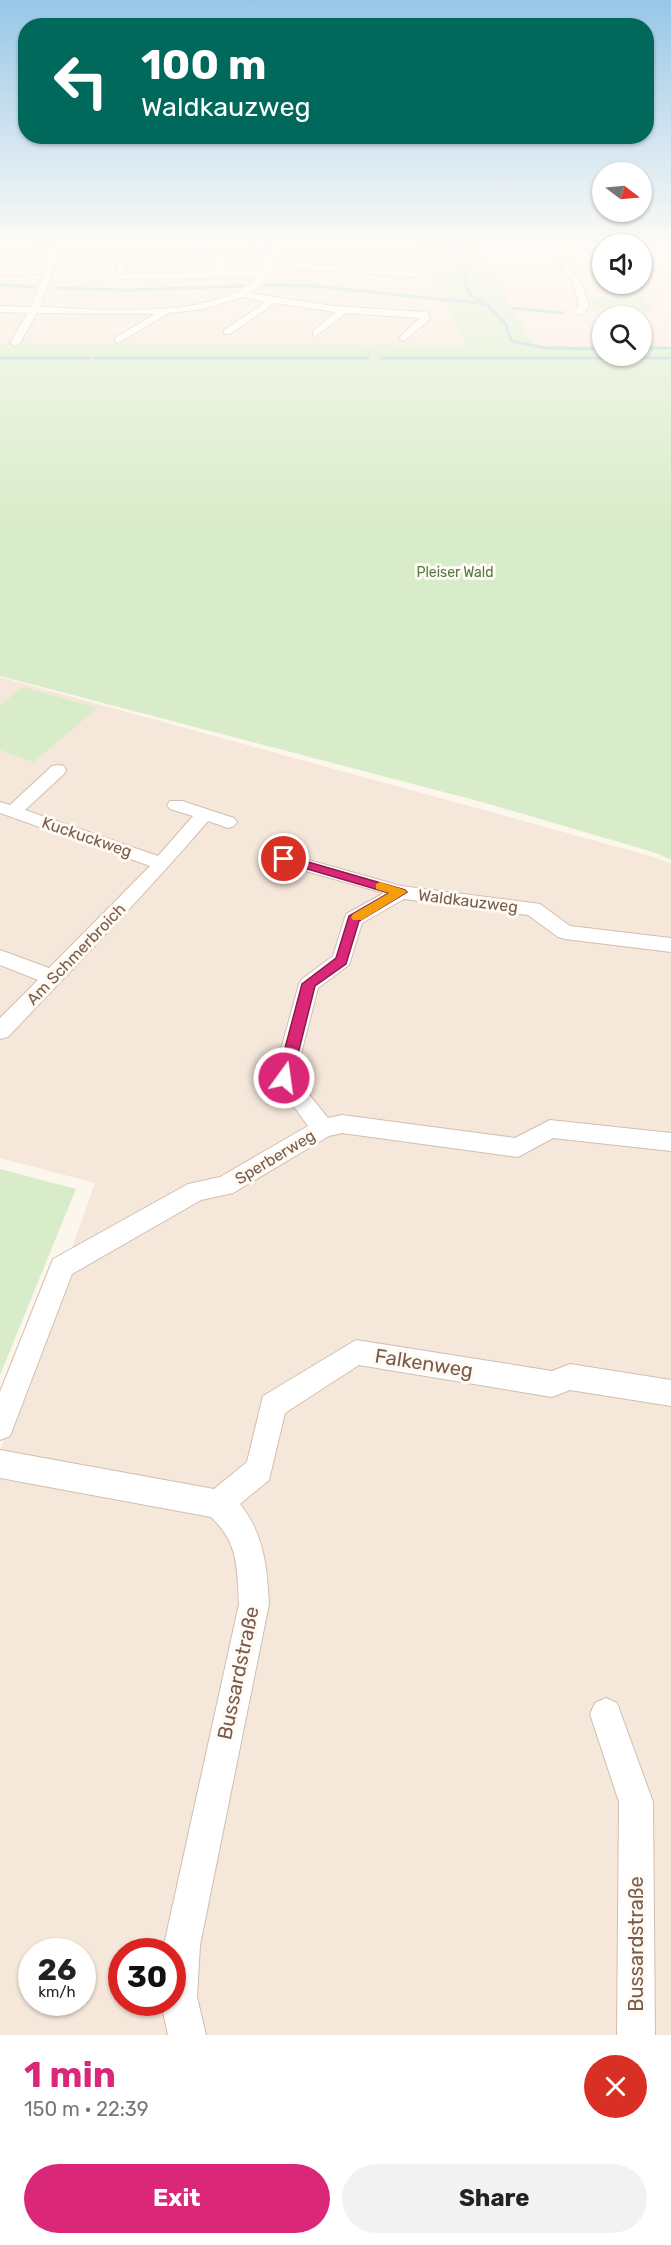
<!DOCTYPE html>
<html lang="en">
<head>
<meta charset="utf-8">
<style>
  body { margin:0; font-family:Rubik,sans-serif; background:#f2f2f2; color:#222; height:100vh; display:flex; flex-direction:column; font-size:22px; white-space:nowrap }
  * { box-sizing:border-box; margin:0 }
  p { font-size:20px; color:#767676 }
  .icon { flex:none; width:33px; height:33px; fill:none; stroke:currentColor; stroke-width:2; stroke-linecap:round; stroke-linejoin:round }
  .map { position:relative; height:2035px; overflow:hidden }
  .panel { display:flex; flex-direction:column; background:#fff; flex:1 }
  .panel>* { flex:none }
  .hud { position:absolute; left:18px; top:18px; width:636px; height:126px; border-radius:24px; box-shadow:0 2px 4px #0004; background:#00695c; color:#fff; overflow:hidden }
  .needle { width:39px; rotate:106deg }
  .fabs { position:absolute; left:592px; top:162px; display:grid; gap:12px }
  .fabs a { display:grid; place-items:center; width:60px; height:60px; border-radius:50%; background:#fff; box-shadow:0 2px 4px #0004; font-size:30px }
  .speed { position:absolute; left:18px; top:1938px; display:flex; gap:12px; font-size:30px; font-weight:700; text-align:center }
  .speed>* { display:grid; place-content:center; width:78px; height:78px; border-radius:50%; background:#fff; box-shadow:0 2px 4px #0004; line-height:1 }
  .speed small { font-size:15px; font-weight:400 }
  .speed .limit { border:9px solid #d22; background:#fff; color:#111 }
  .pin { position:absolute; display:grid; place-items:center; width:51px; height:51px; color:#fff; margin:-26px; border:3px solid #fff; border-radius:50%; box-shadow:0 2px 6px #0007 }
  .me { position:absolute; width:66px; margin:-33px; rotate:14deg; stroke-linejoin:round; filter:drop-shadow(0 0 4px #0008) }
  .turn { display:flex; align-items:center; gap:21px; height:126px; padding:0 24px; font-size:27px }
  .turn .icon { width:78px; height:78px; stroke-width:2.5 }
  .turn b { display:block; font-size:42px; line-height:51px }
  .round { display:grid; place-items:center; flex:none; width:63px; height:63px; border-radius:32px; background:#f2f2f2 }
  .overview { display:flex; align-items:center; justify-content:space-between; height:102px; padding:0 24px }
  h1 { font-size:36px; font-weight:700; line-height:45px; color:#db2777 }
  .button { display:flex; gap:12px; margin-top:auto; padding:12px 24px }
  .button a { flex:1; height:69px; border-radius:36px; background:#db2777; color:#fff; font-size:24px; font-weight:700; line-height:69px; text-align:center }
  .button a+a { background:#f2f2f2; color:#222 }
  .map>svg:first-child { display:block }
  .residential { fill:#f5e8da; fill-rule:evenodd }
  .commercial { fill:#fde8e0; fill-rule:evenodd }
  .green { fill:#d8ecc9 }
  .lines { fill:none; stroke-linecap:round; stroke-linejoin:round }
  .stream { stroke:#a5d3da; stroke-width:3 }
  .minor-casing { stroke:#d1beb0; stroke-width:2 }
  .minor { fill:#fff; fill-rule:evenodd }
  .route { fill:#db2777; stroke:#8e194d; stroke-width:1.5 }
  .slow { fill:#f59e0b }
  .labels { text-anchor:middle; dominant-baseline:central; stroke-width:6; stroke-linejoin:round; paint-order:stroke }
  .far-park-label { font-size:14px; fill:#537a41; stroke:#fffaf3 }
  .street-label { font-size:16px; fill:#7a5c4d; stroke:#fffaf3 }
  .near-street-label { font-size:20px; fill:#7a5c4d; stroke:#fffaf3 }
</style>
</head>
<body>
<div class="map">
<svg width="671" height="2035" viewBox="0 0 671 2035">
  <rect width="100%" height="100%" fill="#fdf6ec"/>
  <g class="residential">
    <polygon points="140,244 421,244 465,345 0,343 0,249"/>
    <path d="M 0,677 L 654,857 L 671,864 L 671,2035 L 0,2035 L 0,1450 L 95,1183 L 0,1158 ZM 32,1952 L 82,1952 L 82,2002 L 32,2002 ZM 122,1952 L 172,1952 L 172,2002 L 122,2002 Z"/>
  </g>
  <path class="commercial" d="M 477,244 L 671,244 L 671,347 L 642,346 L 642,316 L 603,316 L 603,346 L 534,345 ZM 603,244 L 642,244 L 642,284 L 603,284 Z"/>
  <g class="green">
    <polygon points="421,244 477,244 534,345 603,346 603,356 642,356 642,346 671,347 671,860 656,853 482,802 0,676 0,343 465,345"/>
    <polygon points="643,296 655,313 610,313 594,311 590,298"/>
    <polygon points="23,687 97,708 34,762 0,750 0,705"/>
    <polygon points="0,1169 76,1189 0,1375"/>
  </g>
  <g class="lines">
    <g class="stream">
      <polyline points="460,244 450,251 465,264 463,271 468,274 463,279 471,296 484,303"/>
      <polyline points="0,285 36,287"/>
      <polyline points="264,285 313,286 486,304 506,324 511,341 545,348 603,349"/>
      <polyline points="54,288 126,290 243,286"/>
      <polyline points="513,308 564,313"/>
      <polyline points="642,348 671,348"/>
      <polyline points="0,358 89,358"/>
      <polyline points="94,358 368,358"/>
      <polyline points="382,358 671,358"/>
    </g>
    <g class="minor-casing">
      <g id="minor">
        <path d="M 271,244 L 279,244 L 275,262 L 415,271 L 419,274 L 415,277 L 273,267 L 256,289 L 249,293 L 333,306 L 425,312 L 428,313 L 430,319 L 404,341 L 399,338 L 420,318 L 346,313 L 316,336 L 313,335 L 313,331 L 336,312 L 275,303 L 230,334 L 224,334 L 224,330 L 266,302 L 242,297 L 204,309 L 169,313 L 118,343 L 115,342 L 115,338 L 155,314 L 37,313 L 20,343 L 15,346 L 10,343 L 28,313 L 0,312 L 0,306 L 31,307 L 44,274 L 0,275 L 0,269 L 46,268 L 51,254 L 0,255 L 0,249 L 56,248 L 60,251 L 40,307 C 95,309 218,321 257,277 L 121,279 L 117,276 L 118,258 L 208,254 L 223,257 L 226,272 L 262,271 ZM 208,260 L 216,261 L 217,272 L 125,274 L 125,262 Z"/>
        <polygon points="547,244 555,244 581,282 589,305 583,315 575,313 579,305 573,282"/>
        <path d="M 58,765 L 64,766 L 66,770 L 64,774 L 25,810 L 158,856 L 193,816 L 170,809 L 167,805 L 170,801 L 182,801 L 234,818 L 237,822 L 234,826 L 228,828 L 208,821 C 144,896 75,966 8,1037 L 0,1039 L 0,1018 L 38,980 L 0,965 L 0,950 L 49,968 L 150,866 L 0,813 L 0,802 L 10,805 L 52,766 Z"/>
        <polygon points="284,853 401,886 533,903 540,904 570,926 671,938 671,952 565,939 558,937 528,915 404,899 362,923 349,965 318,988 295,1077 328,1118 342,1115 515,1138 550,1120 671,1133 671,1151 553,1138 518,1157 342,1133 329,1136 233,1193 201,1200 72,1274 10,1436 0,1440 0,1392 53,1259 188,1184 220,1177 308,1126 273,1078 299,984 302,979 333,956 346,914 384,893 277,863 275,859 277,855"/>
        <path d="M 356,1340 L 552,1371 L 570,1364 L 671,1380 L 671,1406 L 570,1390 L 552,1397 L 359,1365 L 285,1413 L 269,1480 L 240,1504 C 264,1534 267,1567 269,1604 L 200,1945 L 197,1997 L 206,2035 L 168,2035 L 161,2002 L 172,2002 L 172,1952 L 163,1952 L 164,1945 L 239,1604 C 237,1569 239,1543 211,1517 L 0,1478 L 0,1450 L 214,1489 L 247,1462 L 263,1396 Z"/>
        <polygon points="606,1698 617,1703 653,1802 655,2035 617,2035 619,1802 590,1714 595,1703"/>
      </g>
    </g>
    <use href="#minor" class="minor"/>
  </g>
  <linearGradient id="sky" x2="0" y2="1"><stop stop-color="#97c7e8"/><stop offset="0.46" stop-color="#fefbf6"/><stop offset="1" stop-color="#fefbf6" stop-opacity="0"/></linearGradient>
  <rect width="671" height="529" fill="url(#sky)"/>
  <polygon class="route" points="284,855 405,890 407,892 359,921 346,964 315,986 292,1078 289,1082 279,1082 277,1078 302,984 336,958 349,916 389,893 280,861 280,856"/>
  <polygon class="slow" points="380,882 405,890 407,892 362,920 353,920 351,917 353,914 389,893 376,889 376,884"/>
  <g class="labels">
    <g class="far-park-label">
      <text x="455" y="572">Pleiser Wald</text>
    </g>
    <g class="street-label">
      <text transform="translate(87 837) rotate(19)">Kuckuckweg</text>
      <text transform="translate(468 901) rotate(7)">Waldkauzweg</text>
      <text transform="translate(76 954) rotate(-46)">Am Schmerbroich</text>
      <text transform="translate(275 1157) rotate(-31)">Sperberweg</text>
    </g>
    <g class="near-street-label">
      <text transform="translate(424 1363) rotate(9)">Falkenweg</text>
      <text transform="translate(238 1673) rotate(-78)">Bussardstraße</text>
      <text transform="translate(636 1944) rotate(-90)">Bussardstraße</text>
    </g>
  </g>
</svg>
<div class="fabs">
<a><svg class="needle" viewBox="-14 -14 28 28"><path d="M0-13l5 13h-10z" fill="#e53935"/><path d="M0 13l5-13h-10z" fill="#767676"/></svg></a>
<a><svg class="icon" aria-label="sound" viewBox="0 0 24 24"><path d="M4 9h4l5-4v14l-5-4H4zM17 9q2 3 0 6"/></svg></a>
<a><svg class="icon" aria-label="search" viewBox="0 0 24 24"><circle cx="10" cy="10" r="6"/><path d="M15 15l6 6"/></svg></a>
</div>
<div class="speed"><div>26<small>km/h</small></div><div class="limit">30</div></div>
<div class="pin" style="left:284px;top:859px;background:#d93025"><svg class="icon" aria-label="arrive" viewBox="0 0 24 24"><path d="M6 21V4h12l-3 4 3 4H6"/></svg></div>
<svg class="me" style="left:284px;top:1078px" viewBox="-20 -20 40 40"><circle r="17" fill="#db2777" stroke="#fff" stroke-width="3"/><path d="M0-11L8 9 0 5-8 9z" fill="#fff"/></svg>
<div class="hud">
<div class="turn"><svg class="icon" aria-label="left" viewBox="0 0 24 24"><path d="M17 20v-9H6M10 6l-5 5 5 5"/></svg><div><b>100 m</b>Waldkauzweg</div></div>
</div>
</div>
<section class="panel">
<div class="overview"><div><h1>1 min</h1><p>150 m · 22:39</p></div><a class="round" style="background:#d93025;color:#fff"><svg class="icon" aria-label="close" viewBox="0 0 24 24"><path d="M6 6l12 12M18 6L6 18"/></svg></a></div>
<div class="button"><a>Exit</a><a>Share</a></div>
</section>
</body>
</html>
